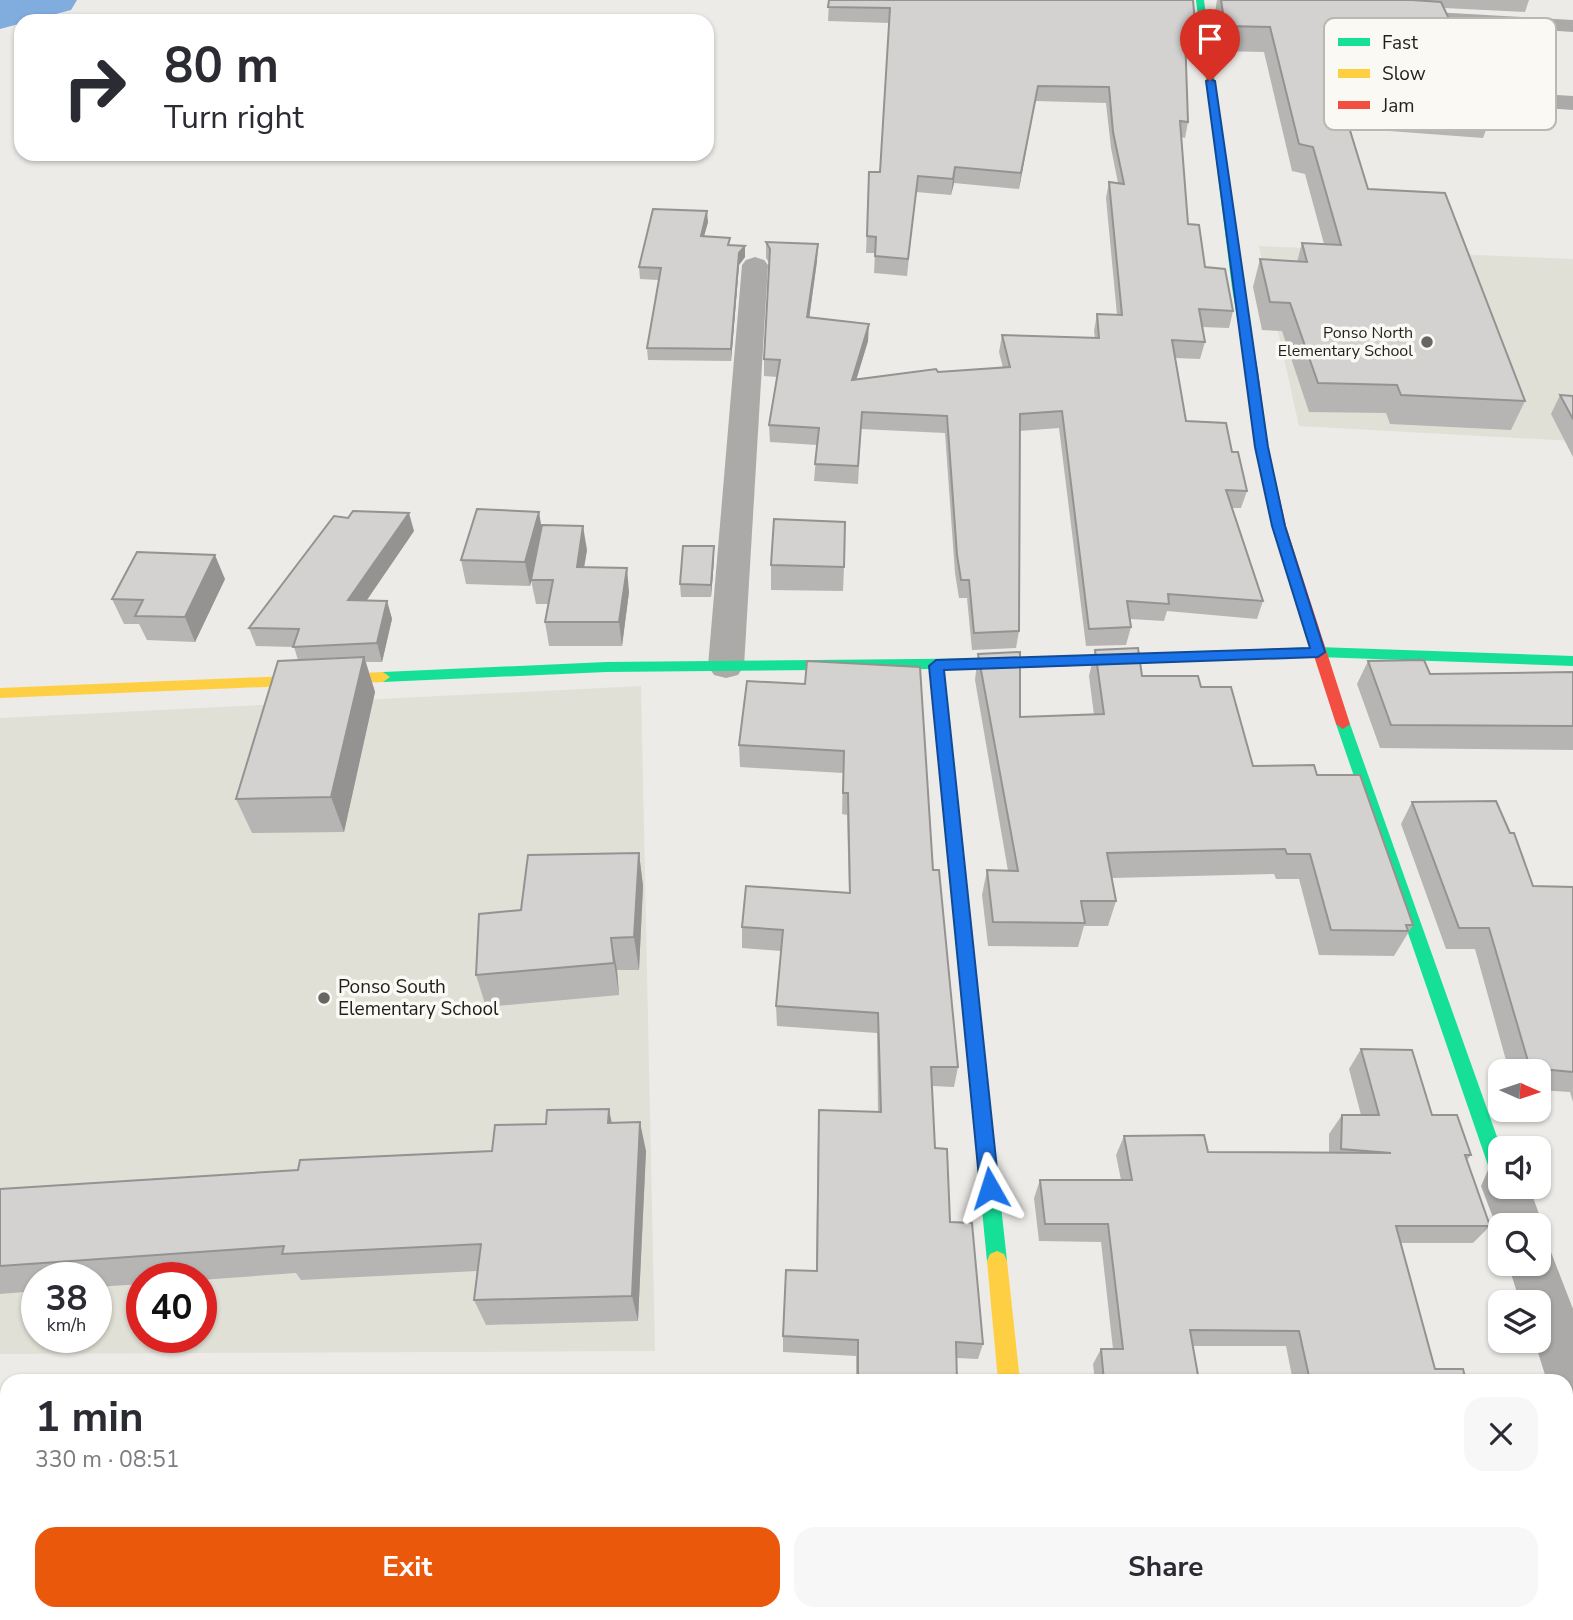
<!DOCTYPE html>
<html lang="en">
<head>
<meta charset="utf-8">
<style>
  body { margin:0; font-family:"Nunito Sans",sans-serif; background:#f7f7f7; color:#2b2b33; height:100vh; display:flex; flex-direction:column; font-size:26px; white-space:nowrap }
  * { box-sizing:border-box; margin:0 }
  p { font-size:23px; color:#7c7c81 }
  .icon { flex:none; width:38px; height:38px; fill:none; stroke:currentColor; stroke-width:2; stroke-linecap:round; stroke-linejoin:round }
  .map { position:relative; flex:1; overflow:hidden }
  .details { position:absolute; left:0px; top:1374px; width:1573px; height:247px; display:flex; flex-direction:column; background:#fff; border-radius:21px 21px 0 0; box-shadow:0 2px 5px #0004 }
  .details>* { flex:none }
  .banner { position:absolute; left:14px; top:14px; width:700px; height:147px; border-radius:21px; box-shadow:0 2px 5px #0004; background:#fff; color:#2b2b33; overflow:hidden }
  .needle { width:46px; rotate:93deg }
  .tools { position:absolute; left:1488px; top:1059px; display:grid; gap:14px }
  .tools a { display:grid; place-items:center; width:63px; height:63px; border-radius:14px; background:#fff; box-shadow:0 2px 5px #0004; font-size:35px }
  .speed { position:absolute; left:21px; top:1262px; display:flex; gap:14px; font-size:35px; font-weight:700; text-align:center }
  .speed>* { display:grid; place-content:center; width:91px; height:91px; border-radius:50%; background:#fff; box-shadow:0 2px 5px #0004; line-height:1 }
  .speed small { font-size:18px; font-weight:400 }
  .speed .limit { border:10px solid #d22; background:#fff; color:#111 }
  .pin { position:absolute; display:grid; place-items:center; width:60px; height:60px; color:#fff; margin:-72px -30px; border-radius:50% 50% 50% 0; rotate:-45deg; box-shadow:0 0 7px #0007 }
  .pin .icon { rotate:45deg }
  .me { position:absolute; width:77px; margin:-38px; rotate:354deg; stroke-linejoin:round; filter:drop-shadow(0 0 5px #0008) }
  .turn { display:flex; align-items:center; gap:24px; height:147px; padding:0 35px; font-size:32px }
  .turn .icon { width:91px; height:91px; stroke-width:2.5 }
  .turn b { display:block; font-size:49px; line-height:60px }
  .round { display:grid; place-items:center; flex:none; width:74px; height:74px; border-radius:21px; background:#f7f7f7 }
  .summary { display:flex; align-items:center; justify-content:space-between; height:119px; padding:0 35px }
  h1 { font-size:42px; font-weight:700; line-height:52px }
  .action { display:flex; gap:14px; margin-top:auto; padding:14px 35px }
  .action a { flex:1; height:80px; border-radius:21px; background:#ea580c; color:#fff; font-size:28px; font-weight:700; line-height:80px; text-align:center }
  .action a+a { background:#f7f7f7; color:#2b2b33 }
  .map>svg:first-child { display:block }
  .built { fill:#e1e0d6; fill-rule:evenodd }
  .lines { fill:none; stroke-linecap:round; stroke-linejoin:round }
  .river { fill:#80addd; fill-rule:evenodd }
  .street { fill:#abaaa9; fill-rule:evenodd }
  .fast { fill:#16e098; fill-rule:evenodd }
  .slow { fill:#ffcf43; fill-rule:evenodd }
  .jam { fill:#f24e42; fill-rule:evenodd }
  .wall { fill:#b6b5b3 }
  .shaded-wall { fill:#949392 }
  .building { fill:#d4d2d0; stroke:#949392; stroke-width:2 }
  .route { fill:#1a73e8; stroke:#114b97; stroke-width:2 }
  .poi-dot { fill:#676664; stroke:#fbf9f3; stroke-width:2.5 }
  .labels { text-anchor:middle; dominant-baseline:central; stroke-width:7; stroke-linejoin:round; paint-order:stroke }
  .far-poi-label { font-size:16px; fill:#201f1d; stroke:#fbf9f3; text-anchor:end }
  .poi-label { font-size:19px; fill:#201f1d; stroke:#fbf9f3; text-anchor:start }
  .key { fill:#fbf9f3; stroke:#b9b8b3; stroke-width:2 }
  .key-label { font-size:19px; fill:#201f1d }
</style>
</head>
<body>
<div class="map">
<svg width="1573" height="1620" viewBox="0 0 1573 1620">
  <rect width="100%" height="100%" fill="#ecebe7"/>
  <g class="built">
    <polygon points="1259,246 1573,259 1573,441 1299,426"/>
    <path d="M 641,686 L 655,1351 L 0,1354 L 0,718 ZM 37,1278 L 96,1278 L 96,1337 L 37,1337 ZM 142,1278 L 201,1278 L 201,1337 L 142,1337 Z"/>
  </g>
  <g class="lines">
    <polygon class="river" points="0,0 77,0 71,10 0,29"/>
    <g class="street">
      <polygon points="1398,10 1573,20 1573,32 1391,20 1388,16 1391,12"/>
      <polygon points="1454,89 1573,96 1573,110 1446,101 1443,96 1446,91"/>
      <polygon points="755,257 764,260 768,265 744,666 738,675 726,678 714,675 708,666 742,265 746,260"/>
      <polygon points="1500,1166 1500,1186 1529,1186 1543,1225 1538,1236 1538,1225 1500,1225 1500,1236 1481,1186 1488,1170"/>
      <polygon points="1538,1243 1549,1247 1573,1309 1573,1406 1566,1403 1566,1381 1547,1381 1534,1340 1538,1340 1538,1302 1520,1302 1508,1264 1538,1264"/>
      <polygon points="1566,1581 1573,1581 1573,1620 1542,1620 1539,1614 1566,1614"/>
      <polygon points="1004,1614 1061,1614 1062,1620 1004,1620"/>
      <polygon points="1299,1614 1496,1614 1493,1620 1296,1620"/>
    </g>
    <g class="fast">
      <polygon points="1196,0 1204,0 1242,288 1258,371 1252,374 1246,371 1232,288"/>
      <polygon points="1318,647 1573,656 1573,666 1318,657 1261,659 1254,654 1261,649"/>
      <polygon points="1021,658 1028,663 1026,667 943,669 1007,1261 1004,1268 997,1271 990,1268 987,1261 929,669 606,672 383,682 376,677 383,672 606,662"/>
      <polygon points="1343,719 1350,724 1501,1148 1500,1180 1493,1177 1490,1171 1336,724"/>
    </g>
    <g class="slow">
      <polygon points="383,672 390,677 383,682 0,698 0,688"/>
      <polygon points="997,1251 1004,1254 1007,1261 1020,1381 998,1381 987,1261 990,1254"/>
    </g>
    <g class="jam">
      <polygon points="1252,368 1258,371 1268,447 1286,526 1350,724 1343,729 1336,724 1272,526 1256,447 1246,371"/>
      <polygon points="1261,649 1268,654 1261,659 1021,668 1014,663 1021,658"/>
    </g>
  </g>
  <g class="wall">
    <polygon points="829,0 1196,35 1193,50 1186,49 1188,122 1185,138 1181,137 1188,224 1205,267 1233,311 1229,328 1202,327 1205,342 1200,359 1175,358 1186,421 1232,452 1247,491 1241,508 1232,508 1263,601 1257,619 1167,611 1164,621 1130,619 1131,627 1126,645 1086,646 1059,428 1019,431 1019,631 1016,648 972,650 967,598 959,598 955,573 945,433 861,429 858,484 814,481 817,445 770,442 769,425 777,377 764,376 764,359 770,264 766,258 766,242 817,261 809,318 868,341 856,380 938,372 1003,368 999,352 1002,335 1095,338 1094,331 1097,314 1117,315 1106,198 1109,182 1118,183 1111,148 1106,103 1035,101 1019,189 954,183 951,195 916,192 907,276 874,273 875,253 866,253 869,172 880,172 889,23 828,21"/>
    <polygon points="1217,0 1529,0 1525,12 1444,8 1469,61 1463,78 1493,112 1483,138 1349,128 1368,189 1525,401 1511,430 1390,424 1386,413 1309,412 1282,331 1262,330 1253,287 1260,259 1297,262 1302,243 1324,244 1305,174 1292,171 1264,52 1220,51 1215,13"/>
    <polygon points="708,222 704,236 730,245 745,257 739,265 731,361 648,360 647,348 659,280 640,279 639,267"/>
    <polygon points="1560,395 1573,396 1573,457 1551,414"/>
    <polygon points="542,529 587,550 584,567 629,592 622,646 549,646 545,622 548,604 536,604 531,580 530,586 466,584 461,560"/>
    <polygon points="414,531 366,601 387,601 392,619 382,662 366,662 375,692 344,832 252,833 236,799 298,660 294,647 256,646 249,628"/>
    <polygon points="714,546 714,559 711,597 681,597 680,584"/>
    <polygon points="771,565 844,567 843,591 771,590"/>
    <polygon points="225,579 195,642 147,640 139,624 124,624 112,599"/>
    <polygon points="1095,650 1142,676 1201,687 1253,766 1317,775 1413,925 1394,956 1319,955 1299,879 1276,879 1274,874 1112,878 1116,901 1108,926 1084,926 1078,947 988,946 982,895 987,870 1008,871 975,680 978,654 1020,717 1094,715 1089,676"/>
    <polygon points="1368,661 1430,674 1573,672 1573,750 1380,748 1357,684"/>
    <polygon points="805,684 933,870 958,1067 954,1087 932,1086 935,1148 950,1222 983,1344 978,1359 956,1358 957,1381 856,1381 856,1356 783,1352 783,1336 816,1271 818,1129 878,1112 877,1033 777,1026 776,1006 781,951 742,948 742,927 849,893 847,815 842,814 843,773 740,767 739,745"/>
    <polygon points="1412,802 1533,886 1573,887 1573,1102 1570,1092 1538,1090 1538,1071 1509,1071 1475,949 1446,949 1401,824"/>
    <polygon points="639,853 643,886 639,970 617,970 619,995 486,1007 476,975 521,910"/>
    <polygon points="1361,1049 1432,1115 1471,1155 1467,1160 1490,1226 1473,1243 1401,1243 1435,1369 1466,1381 1293,1381 1286,1346 1192,1346 1199,1381 1095,1381 1093,1364 1101,1349 1113,1349 1101,1242 1039,1241 1034,1198 1040,1180 1121,1180 1116,1155 1124,1136 1208,1152 1329,1153 1329,1134 1342,1115 1361,1115 1349,1069"/>
    <polygon points="612,1123 646,1151 638,1321 486,1325 474,1300 477,1271 301,1280 296,1273 201,1280 201,1278 142,1278 142,1284 96,1287 96,1278 37,1278 37,1291 0,1294 0,1189 298,1170 492,1151"/>
    <polygon points="1566,1393 1573,1393 1573,1607 1566,1610"/>
    <polygon points="1151,1614 1403,1614 1405,1620 1152,1620"/>
    <polygon points="1521,1614 1566,1614 1573,1620 1523,1620"/>
  </g>
  <g class="shaded-wall">
    <polygon points="1469,61 1460,87 1450,72 1454,63"/>
    <polygon points="1038,86 1035,101 1019,189 1021,173"/>
    <polygon points="955,167 954,183 951,195 953,179"/>
    <polygon points="707,211 708,222 701,247 701,236"/>
    <polygon points="818,244 817,261 807,334 807,317"/>
    <polygon points="745,246 745,257 739,265 731,361 731,349 739,253"/>
    <polygon points="869,324 868,341 851,397 852,380"/>
    <polygon points="539,512 543,536 530,586 525,562"/>
    <polygon points="409,513 414,531 354,619 348,600"/>
    <polygon points="583,526 587,550 580,591 577,567"/>
    <polygon points="714,546 714,559 711,597 711,585"/>
    <polygon points="215,555 225,579 195,642 185,617"/>
    <polygon points="627,568 629,592 622,646 619,622"/>
    <polygon points="387,601 392,619 382,662 377,643"/>
    <polygon points="364,657 375,692 344,832 331,797"/>
    <polygon points="639,853 643,886 639,970 634,937"/>
    <polygon points="611,938 617,970 619,995 614,963"/>
    <polygon points="609,1109 615,1139 608,1123"/>
    <polygon points="640,1122 646,1151 638,1321 632,1296"/>
  </g>
  <g class="building">
    <polygon points="829,0 1193,0 1196,35 1185,34 1188,122 1180,121 1188,224 1199,225 1205,267 1225,269 1233,311 1199,309 1205,342 1172,340 1186,421 1226,423 1232,452 1238,452 1247,491 1226,490 1263,601 1168,594 1169,604 1127,601 1131,627 1089,629 1062,411 1020,414 1019,631 974,633 969,580 961,580 957,555 947,416 862,412 858,466 815,464 819,428 769,425 780,360 764,359 770,249 766,242 818,244 807,317 869,324 852,380 936,369 938,372 1010,367 1002,335 1099,338 1097,314 1122,315 1109,182 1124,184 1113,132 1109,87 1038,86 1021,173 955,167 953,179 918,176 908,259 875,256 876,237 867,236 869,172 880,172 890,8 828,7"/>
    <polygon points="1221,0 1412,0 1441,2 1469,61 1454,63 1450,72 1455,78 1478,79 1493,112 1341,101 1368,189 1445,193 1525,401 1401,395 1397,385 1318,383 1290,303 1270,302 1260,259 1307,262 1302,243 1341,245 1313,147 1299,144 1270,27 1225,26"/>
    <polygon points="653,209 707,211 701,236 730,238 728,245 745,246 739,253 731,349 647,348 661,268 639,267"/>
    <polygon points="1560,395 1573,396 1573,419"/>
    <polygon points="477,509 539,512 525,562 461,560"/>
    <polygon points="353,511 409,513 348,600 387,601 377,643 293,647 299,629 249,628 334,516 348,518"/>
    <polygon points="774,519 845,522 844,567 771,565"/>
    <polygon points="542,525 583,526 577,567 627,568 619,622 545,622 553,580 531,580"/>
    <polygon points="683,546 714,546 711,585 680,584"/>
    <polygon points="137,552 215,555 185,617 135,616 143,600 112,599"/>
    <polygon points="1138,648 1142,676 1198,676 1201,687 1231,687 1253,766 1314,765 1317,775 1360,775 1413,925 1406,925 1408,931 1331,930 1310,854 1287,854 1285,849 1107,853 1116,901 1081,901 1085,923 993,922 987,870 1018,871 978,654 1020,652 1020,717 1104,714 1095,650"/>
    <polygon points="364,657 331,797 236,799 278,661"/>
    <polygon points="1424,660 1430,674 1573,672 1573,726 1391,725 1368,661"/>
    <polygon points="807,661 920,667 933,870 939,870 958,1067 931,1067 935,1148 947,1149 950,1222 972,1223 983,1344 956,1342 957,1381 858,1381 858,1340 783,1336 786,1270 817,1271 819,1110 881,1112 878,1013 776,1006 783,930 742,927 746,886 850,893 848,793 843,793 844,751 739,745 747,681 805,684"/>
    <polygon points="1496,801 1510,833 1514,833 1533,886 1573,887 1573,1072 1530,1068 1489,928 1459,928 1412,802"/>
    <polygon points="639,853 634,937 611,938 614,963 476,975 479,914 521,910 528,855"/>
    <polygon points="1361,1049 1412,1050 1432,1115 1457,1115 1471,1155 1465,1155 1490,1226 1396,1226 1435,1369 1463,1369 1466,1381 1310,1381 1299,1331 1190,1330 1199,1381 1104,1381 1101,1349 1123,1349 1108,1224 1045,1224 1040,1180 1132,1180 1124,1136 1204,1135 1208,1152 1391,1153 1341,1149 1342,1115 1379,1115"/>
    <polygon points="609,1109 608,1123 640,1122 632,1296 474,1300 481,1244 282,1254 284,1246 0,1266 0,1189 298,1170 300,1160 492,1151 495,1125 546,1124 547,1110"/>
    <rect x="1566" y="1393" width="7" height="208"/>
    <polygon points="1566,1612 1573,1612 1573,1620 1546,1620 1544,1614 1566,1614"/>
    <polygon points="828,1614 1011,1614 1012,1620 828,1620"/>
    <polygon points="1163,1614 1403,1614 1405,1620 1164,1620"/>
  </g>
  <polygon class="route" points="1210,79 1215,81 1268,447 1285,526 1325,652 1318,657 944,670 999,1188 997,1195 990,1197 983,1195 980,1188 929,666 936,660 1310,648 1272,526 1255,447 1206,81"/>
  <g class="poi-dot">
    <circle cx="1427" cy="342" r="7"/>
    <circle cx="324" cy="998" r="7"/>
  </g>
  <g class="labels">
    <g class="far-poi-label">
      <text x="1413" y="333">Ponso North<tspan x="1413" dy="18">Elementary School</tspan></text>
    </g>
    <g class="poi-label">
      <text x="338" y="987">Ponso South<tspan x="338" dy="22">Elementary School</tspan></text>
    </g>
  </g>
  <rect x="1324" y="18" width="232" height="112" rx="10" class="key"/>
  <rect x="1338" y="38" width="32" height="8" fill="#16e098"/>
  <rect x="1338" y="69" width="32" height="9" fill="#ffcf43"/>
  <rect x="1338" y="101" width="32" height="8" fill="#f24e42"/>
  <g class="key-label">
    <text x="1382" y="49">Fast</text>
    <text x="1382" y="80">Slow</text>
    <text x="1382" y="112">Jam</text>
  </g>
</svg>
<div class="tools">
<a><svg class="needle" viewBox="-14 -14 28 28"><path d="M0-13l5 13h-10z" fill="#e53935"/><path d="M0 13l5-13h-10z" fill="#7c7c81"/></svg></a>
<a><svg class="icon" aria-label="sound" viewBox="0 0 24 24"><path d="M4 9h4l5-4v14l-5-4H4zM17 9q2 3 0 6"/></svg></a>
<a><svg class="icon" aria-label="search" viewBox="0 0 24 24"><circle cx="10" cy="10" r="6"/><path d="M15 15l6 6"/></svg></a>
<a><svg class="icon" aria-label="layers" viewBox="0 0 24 24"><path d="M12 4l9 5-9 5-9-5zM3 14l9 5 9-5"/></svg></a>
</div>
<div class="speed"><div>38<small>km/h</small></div><div class="limit">40</div></div>
<div class="pin" style="left:1210px;top:81px;background:#d93025"><svg class="icon" aria-label="arrive" viewBox="0 0 24 24"><path d="M6 21V4h12l-3 4 3 4H6"/></svg></div>
<svg class="me" style="left:990px;top:1188px" viewBox="-20 -20 40 40"><path d="M0-17L14 15 0 8-14 15z" fill="#1a73e8" stroke="#fff" stroke-width="4"/></svg>
<div class="banner">
<div class="turn"><svg class="icon" aria-label="right" viewBox="0 0 24 24"><path d="M7 20v-9h11M14 6l5 5-5 5"/></svg><div><b>80 m</b>Turn right</div></div>
</div>
<section class="details">
<div class="summary"><div><h1>1 min</h1><p>330 m · 08:51</p></div><a class="round"><svg class="icon" aria-label="close" viewBox="0 0 24 24"><path d="M6 6l12 12M18 6L6 18"/></svg></a></div>
<div class="action"><a>Exit</a><a>Share</a></div>
</section>
</div>
</body>
</html>
